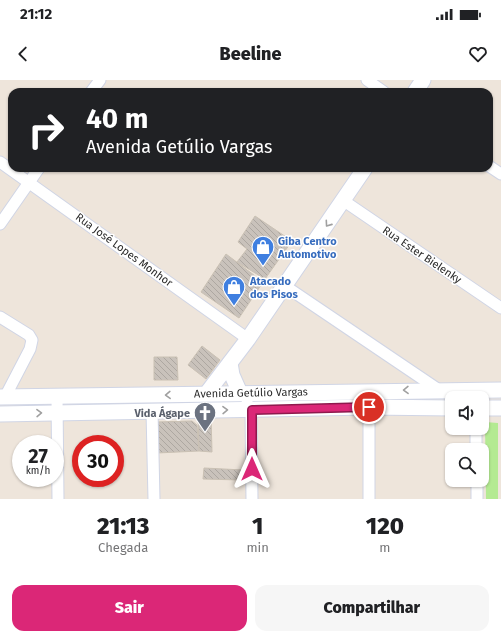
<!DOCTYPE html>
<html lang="pt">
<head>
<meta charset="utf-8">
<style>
  body { margin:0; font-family:"Fira Sans",sans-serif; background:#f6f6f6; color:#202124; height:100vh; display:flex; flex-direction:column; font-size:15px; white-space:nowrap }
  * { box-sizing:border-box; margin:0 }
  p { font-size:13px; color:#757577 }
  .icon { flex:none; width:22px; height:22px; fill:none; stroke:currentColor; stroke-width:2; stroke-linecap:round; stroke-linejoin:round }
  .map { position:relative; height:419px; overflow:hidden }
  .sheet { display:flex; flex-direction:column; background:#fff; flex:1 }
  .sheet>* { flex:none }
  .banner { position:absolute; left:8px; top:8px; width:485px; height:84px; border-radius:12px; box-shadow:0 1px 3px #0004; background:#202124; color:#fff; overflow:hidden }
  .tools { position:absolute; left:445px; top:311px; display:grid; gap:8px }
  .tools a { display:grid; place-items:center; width:44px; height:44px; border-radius:8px; background:#fff; box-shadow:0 1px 3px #0004; font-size:20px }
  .speed { position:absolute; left:12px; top:355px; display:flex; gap:8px; font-size:20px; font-weight:700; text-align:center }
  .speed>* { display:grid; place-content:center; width:52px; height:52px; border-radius:50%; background:#fff; box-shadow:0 1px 3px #0004; line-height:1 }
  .speed small { font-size:10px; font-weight:400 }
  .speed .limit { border:6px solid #d22; background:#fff; color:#111 }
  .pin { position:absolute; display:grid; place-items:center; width:34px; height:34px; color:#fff; margin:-17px; border:2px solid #fff; border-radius:50%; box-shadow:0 1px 4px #0007 }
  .me { position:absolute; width:44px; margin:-22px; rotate:0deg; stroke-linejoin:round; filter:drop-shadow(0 0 3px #0008) }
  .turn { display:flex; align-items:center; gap:14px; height:84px; padding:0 12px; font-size:18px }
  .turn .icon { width:52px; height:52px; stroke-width:2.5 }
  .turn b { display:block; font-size:28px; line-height:34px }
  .eta { display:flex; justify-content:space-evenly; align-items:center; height:68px; text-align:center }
  .eta b { font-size:24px; font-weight:800; line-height:28px }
  .cta { display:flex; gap:8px; margin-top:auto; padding:8px 12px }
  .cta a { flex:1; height:46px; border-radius:12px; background:#db2777; color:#fff; font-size:16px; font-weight:800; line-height:46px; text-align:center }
  .cta a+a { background:#f6f6f6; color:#202124 }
  .status { display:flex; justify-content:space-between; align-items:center; height:28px; padding:0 20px; background:#fff; direction:ltr }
  .status svg { height:11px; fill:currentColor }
  header { display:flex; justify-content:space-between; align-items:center; height:52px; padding:0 12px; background:#fff; font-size:18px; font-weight:800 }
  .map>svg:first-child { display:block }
  .grass { fill:#b4ea92 }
  .building { fill:url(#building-back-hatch); stroke:#cac1b4 }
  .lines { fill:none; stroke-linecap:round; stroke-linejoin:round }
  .street-casing { stroke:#d0d5e5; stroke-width:13 }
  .secondary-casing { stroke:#d0d5e5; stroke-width:17 }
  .street { stroke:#fff; stroke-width:11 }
  .secondary { stroke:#fff; stroke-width:15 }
  .oneway { stroke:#a0a0a0 }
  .route-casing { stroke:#8e194d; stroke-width:10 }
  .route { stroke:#db2777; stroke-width:7 }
  .labels { text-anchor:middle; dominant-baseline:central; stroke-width:3; stroke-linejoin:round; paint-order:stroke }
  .shop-label { font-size:11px; font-weight:bold; fill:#366cbe; stroke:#fff; text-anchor:start }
  .street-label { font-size:11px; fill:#2b2b2b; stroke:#fff }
  .worship-label { font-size:11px; font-weight:bold; fill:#5b616d; stroke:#fff; text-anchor:end }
</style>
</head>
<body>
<div class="status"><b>21:12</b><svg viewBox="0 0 49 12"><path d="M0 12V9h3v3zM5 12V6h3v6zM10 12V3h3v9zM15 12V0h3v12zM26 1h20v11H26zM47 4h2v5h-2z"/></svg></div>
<header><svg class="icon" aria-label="back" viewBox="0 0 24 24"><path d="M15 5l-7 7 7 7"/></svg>Beeline<svg class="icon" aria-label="heart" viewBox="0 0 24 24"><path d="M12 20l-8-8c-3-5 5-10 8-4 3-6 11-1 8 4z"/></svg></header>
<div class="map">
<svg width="501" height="419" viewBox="0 0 501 419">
  <defs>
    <pattern id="building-back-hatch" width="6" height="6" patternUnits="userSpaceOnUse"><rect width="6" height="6" fill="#c9c2bb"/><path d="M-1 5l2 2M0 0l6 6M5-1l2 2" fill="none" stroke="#ada7a1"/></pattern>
  </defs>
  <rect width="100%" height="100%" fill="#eee5db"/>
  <polygon class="grass" points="485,342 498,343 498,419 486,419"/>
  <g class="building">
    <polygon points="255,136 292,161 265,199 237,182 247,169 238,162"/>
    <polygon points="226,174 263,202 239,238 201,212"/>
    <polygon points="202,266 220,280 206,299 188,285"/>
    <polygon points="154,277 177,277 178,300 154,300"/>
    <polygon points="211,335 212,372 199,371 198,336"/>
    <polygon points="192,341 197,345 199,371 157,373 156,342"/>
    <polygon points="204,388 243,390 241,400 203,399"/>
  </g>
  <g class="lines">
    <g class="street-casing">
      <g id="street">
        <polyline points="367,0 384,12"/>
        <polyline points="91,12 100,0"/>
        <polyline points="0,82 248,259"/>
        <polyline points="489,86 501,94"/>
        <polyline points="344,121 501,228"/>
        <polyline points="0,144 39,88"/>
        <polyline points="285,206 439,310"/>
        <polyline points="0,237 29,255 32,260 30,269 5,317"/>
        <polyline points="57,317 58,419"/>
        <polyline points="247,323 251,330 252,419"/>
        <polyline points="152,331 154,419"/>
        <polyline points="476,348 476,370"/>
        <polyline points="477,400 477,419"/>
        <polyline points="369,419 369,327"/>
      </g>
    </g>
    <g class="secondary-casing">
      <g id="secondary">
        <polyline points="415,12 423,0"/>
        <polyline points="230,283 232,295 240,313"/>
        <polyline points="207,313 248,259 365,88"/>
        <polyline points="0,317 501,310"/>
        <polyline points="482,328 501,328"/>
        <polyline points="0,334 369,327 452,328"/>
      </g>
    </g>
    <use href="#street" class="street"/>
    <use href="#secondary" class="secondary"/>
  </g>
  <defs><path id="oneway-chevron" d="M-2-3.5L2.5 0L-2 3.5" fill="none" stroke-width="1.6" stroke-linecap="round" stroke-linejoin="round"/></defs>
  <g class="oneway">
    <use href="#oneway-chevron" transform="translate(328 144) rotate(125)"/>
    <use href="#oneway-chevron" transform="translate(406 310) rotate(179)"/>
    <use href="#oneway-chevron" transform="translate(168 315) rotate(178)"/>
    <use href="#oneway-chevron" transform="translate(225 330) rotate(-1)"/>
    <use href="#oneway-chevron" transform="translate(39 333) rotate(-1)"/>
  </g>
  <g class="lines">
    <g class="route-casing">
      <polyline id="route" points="252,389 252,330 369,327"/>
    </g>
    <use href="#route" class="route"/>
  </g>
  <defs>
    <g id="shop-pin" transform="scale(1.15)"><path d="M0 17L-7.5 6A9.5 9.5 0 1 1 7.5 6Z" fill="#3f7fe0" stroke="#fff"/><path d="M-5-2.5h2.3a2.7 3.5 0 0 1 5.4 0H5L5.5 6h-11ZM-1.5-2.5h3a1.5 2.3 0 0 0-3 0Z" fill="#fff"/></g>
    <g id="church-pin" transform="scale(1.15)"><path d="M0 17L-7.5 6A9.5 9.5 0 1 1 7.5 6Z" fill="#6b7280" stroke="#fff"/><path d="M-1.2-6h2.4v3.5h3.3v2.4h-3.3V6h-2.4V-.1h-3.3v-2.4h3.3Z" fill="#fff"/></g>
  </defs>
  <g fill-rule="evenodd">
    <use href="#shop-pin" x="263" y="167"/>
    <use href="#shop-pin" x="234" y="207"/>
    <use href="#church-pin" x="205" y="333"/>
  </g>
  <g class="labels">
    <g class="shop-label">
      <text x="278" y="161">Giba Centro<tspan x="278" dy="13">Automotivo</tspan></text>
      <text x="250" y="201">Atacado<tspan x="250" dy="13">dos Pisos</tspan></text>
    </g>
    <g class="street-label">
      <text transform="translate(124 170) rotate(36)">Rua José Lopes Monhor</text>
      <text transform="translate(422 175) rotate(34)">Rua Ester Bielenky</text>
      <text transform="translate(251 313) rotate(-1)">Avenida Getúlio Vargas</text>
    </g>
    <g class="worship-label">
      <text x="190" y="333">Vida Ágape</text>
    </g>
  </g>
</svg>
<div class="tools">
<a><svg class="icon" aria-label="sound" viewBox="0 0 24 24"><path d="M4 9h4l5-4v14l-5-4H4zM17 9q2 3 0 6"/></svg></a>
<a><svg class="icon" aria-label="search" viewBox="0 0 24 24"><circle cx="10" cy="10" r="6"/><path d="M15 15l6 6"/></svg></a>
</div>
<div class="speed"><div>27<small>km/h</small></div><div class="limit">30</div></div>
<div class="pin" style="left:369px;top:327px;background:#d93025"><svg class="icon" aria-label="arrive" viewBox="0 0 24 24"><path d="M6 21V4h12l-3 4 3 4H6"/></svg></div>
<svg class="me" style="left:252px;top:389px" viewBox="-20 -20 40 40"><path d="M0-17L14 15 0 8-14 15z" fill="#db2777" stroke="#fff" stroke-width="4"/></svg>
<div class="banner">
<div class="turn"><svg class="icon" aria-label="right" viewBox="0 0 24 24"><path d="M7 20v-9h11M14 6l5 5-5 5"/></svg><div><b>40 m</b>Avenida Getúlio Vargas</div></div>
</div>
</div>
<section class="sheet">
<div class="eta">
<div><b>21:13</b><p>Chegada</p></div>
<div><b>1</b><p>min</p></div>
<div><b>120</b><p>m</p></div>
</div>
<div class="cta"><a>Sair</a><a>Compartilhar</a></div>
</section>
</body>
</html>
